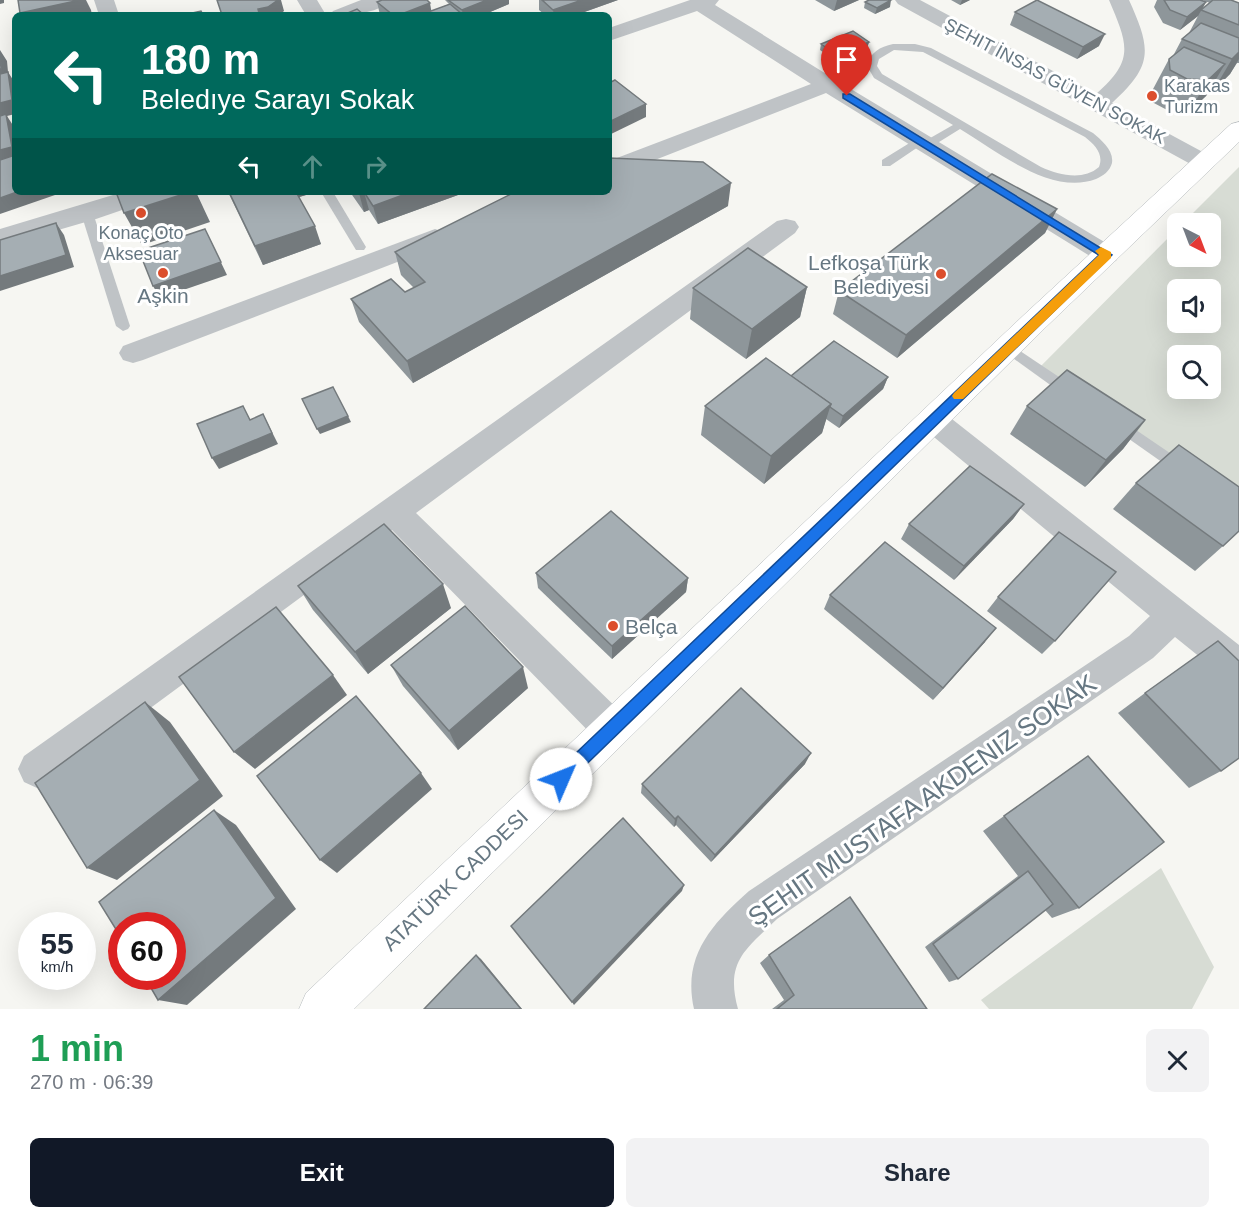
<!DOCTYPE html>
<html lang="en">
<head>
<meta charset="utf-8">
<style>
  body { margin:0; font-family:Arial,sans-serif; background:#f2f2f3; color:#1f2937; height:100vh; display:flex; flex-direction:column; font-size:22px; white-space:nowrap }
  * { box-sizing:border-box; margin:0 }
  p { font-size:20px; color:#747a83 }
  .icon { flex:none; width:33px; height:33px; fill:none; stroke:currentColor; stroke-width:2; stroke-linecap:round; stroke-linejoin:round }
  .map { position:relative; height:1009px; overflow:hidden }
  .drawer { display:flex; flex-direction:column; background:#fff; flex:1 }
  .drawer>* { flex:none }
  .hud { position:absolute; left:12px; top:12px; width:600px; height:183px; border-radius:9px; box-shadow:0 6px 24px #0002; background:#00695c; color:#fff; overflow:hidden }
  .needle { width:39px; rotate:138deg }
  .controls { position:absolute; left:1167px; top:213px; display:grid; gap:12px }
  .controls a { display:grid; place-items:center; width:54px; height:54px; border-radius:9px; background:#fff; box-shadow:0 6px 24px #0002; font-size:30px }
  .speed { position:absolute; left:18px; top:912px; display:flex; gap:12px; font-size:30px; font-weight:700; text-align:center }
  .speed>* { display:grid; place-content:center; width:78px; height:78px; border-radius:50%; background:#fff; box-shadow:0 6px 24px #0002; line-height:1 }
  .speed small { font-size:15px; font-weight:400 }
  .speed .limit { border:9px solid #d22; background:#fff; color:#111 }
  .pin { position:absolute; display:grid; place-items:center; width:51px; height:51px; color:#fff; margin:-62px -26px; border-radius:50% 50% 50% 0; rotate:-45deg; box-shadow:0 0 6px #0007 }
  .pin .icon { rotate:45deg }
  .me { position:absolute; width:66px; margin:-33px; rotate:46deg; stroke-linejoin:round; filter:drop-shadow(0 0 4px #0008) }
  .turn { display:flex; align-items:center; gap:21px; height:126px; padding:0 30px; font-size:27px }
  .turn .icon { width:78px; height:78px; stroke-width:2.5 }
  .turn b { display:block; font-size:42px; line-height:51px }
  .lanes { display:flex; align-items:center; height:57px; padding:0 30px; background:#0003; justify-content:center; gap:30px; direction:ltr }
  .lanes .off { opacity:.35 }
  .round { display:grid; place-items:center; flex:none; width:63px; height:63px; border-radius:9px; background:#f2f2f3 }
  .headline { display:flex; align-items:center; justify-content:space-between; height:102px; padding:0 30px }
  h1 { font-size:36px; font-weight:800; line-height:45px; color:#1e9e55 }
  .primary-button { display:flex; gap:12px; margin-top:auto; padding:12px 30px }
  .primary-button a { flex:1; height:69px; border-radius:9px; background:#111827; color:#fff; font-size:24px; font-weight:800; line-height:69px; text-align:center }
  .primary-button a+a { background:#f2f2f3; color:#1f2937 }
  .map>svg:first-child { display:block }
  .green { fill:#d7dcd4; fill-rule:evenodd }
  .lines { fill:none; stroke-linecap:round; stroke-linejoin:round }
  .primary-casing { stroke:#b2b7ba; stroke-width:1 }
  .lane { fill:#bfc3c6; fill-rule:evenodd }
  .street { fill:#bfc3c6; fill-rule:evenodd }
  .primary { fill:#fff; fill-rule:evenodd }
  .wall { fill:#8e969a }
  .shaded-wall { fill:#747a7d }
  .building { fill:#a5aeb3; stroke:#747a7d; stroke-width:1.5 }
  .route { fill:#1a73e8; stroke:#114b97; stroke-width:1.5 }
  .slow { fill:#f59e0b }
  .poi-dot { fill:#dc4e2c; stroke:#fff; stroke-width:2 }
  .labels { text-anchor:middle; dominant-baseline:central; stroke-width:6; stroke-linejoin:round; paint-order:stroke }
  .far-street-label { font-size:18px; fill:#667782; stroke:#fff }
  .far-poi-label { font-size:18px; fill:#667782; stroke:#fff; text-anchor:start }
  .poi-label { font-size:21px; fill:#667782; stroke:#fff; text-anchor:end }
  .street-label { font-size:21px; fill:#667782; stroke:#fff }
  .near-street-label { font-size:26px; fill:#667782; stroke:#fff }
</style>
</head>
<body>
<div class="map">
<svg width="1239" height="1009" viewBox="0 0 1239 1009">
  <rect width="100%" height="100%" fill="#f6f6f2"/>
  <g class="green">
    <path d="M 1239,167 L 1239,515 L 1035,372 L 1177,229 L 1178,256 L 1210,256 L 1210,224 L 1183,223 ZM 1178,290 L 1210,290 L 1210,322 L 1178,322 ZM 1178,356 L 1210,356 L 1210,388 L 1178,388 Z"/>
    <polygon points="1161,868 1214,967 1192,1009 989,1009 981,1000"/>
  </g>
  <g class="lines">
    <g class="primary-casing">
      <polygon id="primary" points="1239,122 1239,142 1046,327 354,1009 299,1009 306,993 1026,313 1231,124"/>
    </g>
    <g class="lane">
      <path d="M 893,44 L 915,44 L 931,48 L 1093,133 C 1101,140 1114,150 1112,163 C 1110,171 1103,176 1096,179 C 1051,196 997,151 960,129 L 931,147 L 923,147 L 921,145 L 890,166 L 882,166 L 882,160 L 916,139 L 924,139 L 925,141 L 953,125 L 874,78 L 867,66 C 870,52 880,47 893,44 ZM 894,50 L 923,52 L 1085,137 C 1095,145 1104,154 1099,167 C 1083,181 1059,175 1041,167 L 882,74 L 877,66 L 879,59 Z"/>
      <polygon points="321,192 333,192 366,247 364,250 356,250"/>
      <polygon points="87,209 93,213 130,326 128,329 123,331 116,326 81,213"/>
      <polygon points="1008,343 1077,389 1079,393 1077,397 1067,397 1003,351 1001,348"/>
      <polygon points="1117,417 1186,464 1188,468 1186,472 1176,472 1112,427 1110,423 1112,419"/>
    </g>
    <g class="street">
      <polygon points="94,0 114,0 119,15 99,15"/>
      <polygon points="297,0 317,0 326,15 306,15"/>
      <path d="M 361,0 L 389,0 C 378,15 347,15 330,15 L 333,11 Z"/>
      <polygon points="690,0 719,0 715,5 836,80 1116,249 1120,255 1116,261 1107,264 1098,261 826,93 609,178 609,161 811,84 697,11 609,41 609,28"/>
      <path d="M 895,0 L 920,0 L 1096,94 C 1135,60 1128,45 1109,0 L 1129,0 C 1151,49 1154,65 1112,103 L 1212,157 L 1216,162 L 1212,167 L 1204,169 L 1196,167 L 898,4 Z"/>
      <polygon points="123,192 160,192 157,198 96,219 0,247 0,229"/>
      <polygon points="786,219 795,221 799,227 795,233 416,513 625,716 630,729 625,742 612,747 599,742 392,530 50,782 37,788 24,782 18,769 24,756 777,221"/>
      <polygon points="435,229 444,232 448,238 444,244 143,360 133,363 123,360 119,353 123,346"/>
      <path d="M 933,408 L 943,412 L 1239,645 L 1239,684 L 1227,679 L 1175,637 L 1153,658 L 777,919 C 745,950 725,962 738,1009 L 694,1009 C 682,956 712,924 749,891 L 1129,636 L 1150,616 L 923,428 L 918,420 L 923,412 Z"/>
    </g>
    <use href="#primary" class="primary"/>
  </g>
  <g class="wall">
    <polygon points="445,0 509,0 509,4 483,15 380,15 377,2 432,11 449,4"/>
    <polygon points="539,0 618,0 576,15 545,15 539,10"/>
    <polygon points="815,0 859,0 834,11"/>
    <polygon points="951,0 970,0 960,5"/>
    <polygon points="1157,0 1201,0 1206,2 1202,10 1210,3 1202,0 1231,0 1239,3 1239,63 1237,63 1230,74 1213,91 1210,90 1206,96 1189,112 1169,111 1152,102 1152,91 1169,59 1173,56 1182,39 1189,33 1198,16 1180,30 1163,23 1154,7"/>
    <polygon points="865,2 890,7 875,14 864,8"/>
    <polygon points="1015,12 1099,46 1077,59 1010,25"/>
    <polygon points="869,42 867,48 836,61 820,50 821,44"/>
    <polygon points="228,192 305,192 306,195 299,197 321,244 263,265"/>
    <polygon points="350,192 457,192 458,195 378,224 369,210 364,212"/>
    <polygon points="728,206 413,383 359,322 351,299 405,292 414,288 401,275 395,252"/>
    <polygon points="1057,209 1045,233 897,358 833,314 839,291"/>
    <polygon points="807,287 800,317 746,359 690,319 693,288"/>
    <polygon points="791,376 888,377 883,389 839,428 826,419 822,433 764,484 701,435 705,406"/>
    <polygon points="1027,406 1145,421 1123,449 1085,487 1010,434"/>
    <polygon points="1136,483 1223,546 1195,571 1113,509"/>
    <polygon points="1024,504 1013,519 954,580 901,539 909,524"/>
    <polygon points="536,573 688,578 686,592 612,659 538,588"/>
    <polygon points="298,586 451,608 368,674 313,610"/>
    <polygon points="830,595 985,642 933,700 824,609"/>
    <polygon points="998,597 1055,641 1042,654 987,611"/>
    <polygon points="391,665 528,688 458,750 403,686"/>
    <polygon points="1145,693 1221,771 1189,788 1118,713"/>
    <polygon points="1088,756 1079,908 1052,918 1045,910 958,979 949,982 925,947 1018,876 983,831"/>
    <polygon points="805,764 711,862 676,825 674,827 641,793 642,784"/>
    <polygon points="769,955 927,1009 772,1009 784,1000 760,963"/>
  </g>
  <g class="shaded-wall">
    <polygon points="0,0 4,0 4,3 0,4"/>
    <polygon points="74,0 86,0 91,10 92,15 22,15 20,13"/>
    <polygon points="278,0 281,0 284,11 279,15 251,15 258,9"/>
    <polygon points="487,0 509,0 509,4 483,15 463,15 462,10"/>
    <polygon points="582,0 618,0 576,15 554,15 553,10"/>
    <polygon points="837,0 859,0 834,11"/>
    <polygon points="891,0 890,7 875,14 877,8"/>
    <polygon points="962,0 970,0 960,5"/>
    <polygon points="1206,2 1198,16 1180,30 1187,17"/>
    <polygon points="430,3 432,15 399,15"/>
    <polygon points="1105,34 1099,46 1077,59 1083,47"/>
    <polygon points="869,42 867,48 836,61 837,55"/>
    <polygon points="0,50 7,61 8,72 15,83 15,114 7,116 14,127 15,133 15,162 0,166"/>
    <polygon points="1239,52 1239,59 1230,74 1213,91 1232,59"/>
    <polygon points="1225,64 1206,96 1189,112 1208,80"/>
    <polygon points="646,104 646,117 609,135 609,122"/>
    <polygon points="731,183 728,206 413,383 407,361"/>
    <polygon points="17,192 54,192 55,195 0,214 0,198"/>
    <polygon points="190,192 196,192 210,222 142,245 124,213"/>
    <polygon points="294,192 305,192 306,195 296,198"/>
    <polygon points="361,192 364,192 369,210 364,212 359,193"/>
    <polygon points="411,192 457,192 458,195 378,224 373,206"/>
    <polygon points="1057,209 1045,233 897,358 906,335"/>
    <polygon points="56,223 64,235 74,267 0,291 0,276"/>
    <polygon points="315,226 321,244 263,265 255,246"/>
    <polygon points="205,229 227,275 160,298 153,286"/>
    <polygon points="807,287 800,317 746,359 752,329"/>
    <polygon points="888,377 883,389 839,428 843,416"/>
    <polygon points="831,404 822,433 764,484 771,456"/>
    <polygon points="263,414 278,444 219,469 212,458"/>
    <polygon points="348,416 351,422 320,434 317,429"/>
    <polygon points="1145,420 1123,449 1085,487 1106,460"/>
    <polygon points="1024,504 1013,519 954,580 964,566"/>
    <polygon points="688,578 686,592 612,659 612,646"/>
    <polygon points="443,584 451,608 368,674 355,652"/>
    <polygon points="996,628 985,642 933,700 943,688"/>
    <polygon points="523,667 528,688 458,750 449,731"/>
    <polygon points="333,675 347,695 255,769 234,752"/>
    <polygon points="145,702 170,722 223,796 117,880 87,868"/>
    <polygon points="811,753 805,764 711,862 715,855"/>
    <polygon points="421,773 432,789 337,873 320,860"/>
    <polygon points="214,810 236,825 296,909 187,1005 158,1000"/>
    <polygon points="678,816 676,825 674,827 675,819"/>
    <polygon points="684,885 682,891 574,1005 572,1002"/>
    <polygon points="476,955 481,959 522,1009 521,1009"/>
  </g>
  <g class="building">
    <polygon points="18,0 80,0 20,13"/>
    <polygon points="217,0 278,0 268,7 258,9 259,13 251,15 222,15"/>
    <polygon points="382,0 427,0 430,3 399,15 393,15 377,2"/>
    <polygon points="448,0 487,0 462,10"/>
    <polygon points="542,0 582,0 553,10"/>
    <polygon points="869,0 891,0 877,8 865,2"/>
    <polygon points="1037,0 1105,34 1083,47 1015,12"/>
    <polygon points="1164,0 1200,0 1206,2 1187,17 1170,10"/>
    <polygon points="1213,0 1231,0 1239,3 1239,25 1201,10"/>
    <polygon points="450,4 463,15 420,15"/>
    <polygon points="357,9 364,15 343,15"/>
    <polygon points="201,11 203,15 183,15"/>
    <polygon points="1201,23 1239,38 1239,52 1232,59 1182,39"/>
    <polygon points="853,31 869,42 837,55 821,44"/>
    <polygon points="1184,47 1225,64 1208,80 1187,79 1170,70 1169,59"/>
    <polygon points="0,55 2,69 0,69"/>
    <polygon points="8,72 12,100 0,103 0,74"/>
    <polygon points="615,80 646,104 609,122 609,83"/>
    <polygon points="6,114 12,147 0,150 0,116"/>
    <polygon points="15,155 15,192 17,192 0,198 0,160"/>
    <polygon points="609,158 703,162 731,183 407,361 351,299 391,279 405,292 425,282 395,252 515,192 609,192"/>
    <polygon points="992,174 1057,209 906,335 839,291"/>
    <polygon points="116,192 190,192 124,213"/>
    <polygon points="229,192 296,192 315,226 255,246"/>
    <polygon points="364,192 411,192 373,206"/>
    <polygon points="56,223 66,255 0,276 0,240"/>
    <polygon points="205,229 221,262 153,286 139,251"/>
    <polygon points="748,248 807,287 752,329 693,288"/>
    <polygon points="834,341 888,377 843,416 830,407 831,404 791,376"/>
    <polygon points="766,358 831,404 771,456 705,406"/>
    <polygon points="1067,370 1145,420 1106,460 1027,406"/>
    <polygon points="333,387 348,416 317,429 302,399"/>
    <polygon points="243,406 250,420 263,414 272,433 212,458 197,424"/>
    <polygon points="1179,445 1239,487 1239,531 1223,546 1136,483"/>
    <polygon points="970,466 1024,504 964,566 909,524"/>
    <polygon points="611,511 688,578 612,646 536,573"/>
    <polygon points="384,524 443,584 355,652 298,586"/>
    <polygon points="1059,532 1116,572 1055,641 998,597"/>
    <polygon points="885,542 996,628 943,688 830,595"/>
    <polygon points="465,606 523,667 449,731 391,665"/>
    <polygon points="276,607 333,675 234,752 179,677"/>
    <polygon points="1218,641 1239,661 1239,758 1221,771 1145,693"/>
    <polygon points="741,688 811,753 715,855 678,816 675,819 642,784"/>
    <polygon points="356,696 421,773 320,860 257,776"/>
    <polygon points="145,702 200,780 87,868 35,783"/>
    <polygon points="1088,756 1164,842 1079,908 1004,816"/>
    <polygon points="214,810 276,898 158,1000 144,976 172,976 172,926 122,926 122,939 99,902"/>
    <polygon points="623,818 684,885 572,1002 511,926"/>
    <polygon points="1028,871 1053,904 958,979 933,944"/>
    <polygon points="850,897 927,1009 777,1009 794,995 769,955"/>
    <polygon points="476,955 521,1009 424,1009"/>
  </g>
  <polygon class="route" points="843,94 850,94 1112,255 566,784 561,787 555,784 552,779 555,773 1099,255 843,98"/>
  <polygon class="slow" points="1101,247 1111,252 1111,258 963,399 954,399 952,396 954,393 1099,255 1095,251"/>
  <g class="poi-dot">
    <circle cx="1152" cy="96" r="6"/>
    <circle cx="141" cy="213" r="6"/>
    <circle cx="163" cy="273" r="6"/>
    <circle cx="941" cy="274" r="6"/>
    <circle cx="613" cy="626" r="6"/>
  </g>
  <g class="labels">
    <g class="far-street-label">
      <text transform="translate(1055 81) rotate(28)">ŞEHIT İNSAS GÜVEN SOKAK</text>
    </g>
    <g class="far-poi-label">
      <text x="1164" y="86">Karakas<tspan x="1164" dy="21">Turizm</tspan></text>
      <text x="141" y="233" text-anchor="middle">Konaç Oto<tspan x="141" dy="21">Aksesuar</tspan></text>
    </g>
    <g class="poi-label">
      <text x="929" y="262">Lefkoşa Türk<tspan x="929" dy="24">Belediyesi</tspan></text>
      <text x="163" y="295" text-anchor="middle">Aşkin</text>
      <text x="625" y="626" text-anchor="start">Belça</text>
    </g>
    <g class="street-label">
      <text transform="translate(455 880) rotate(-44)">ATATÜRK CADDESI</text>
    </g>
    <g class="near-street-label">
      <text transform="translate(922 800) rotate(-35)">ŞEHIT MUSTAFA AKDENIZ SOKAK</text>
    </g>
  </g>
</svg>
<div class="controls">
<a><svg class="needle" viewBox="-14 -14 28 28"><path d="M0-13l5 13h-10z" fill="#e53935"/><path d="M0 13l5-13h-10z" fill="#747a83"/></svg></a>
<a><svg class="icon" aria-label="sound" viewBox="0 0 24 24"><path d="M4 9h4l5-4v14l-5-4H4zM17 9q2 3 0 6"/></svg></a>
<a><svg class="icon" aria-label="search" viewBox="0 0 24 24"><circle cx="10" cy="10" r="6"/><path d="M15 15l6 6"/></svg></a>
</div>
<div class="speed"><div>55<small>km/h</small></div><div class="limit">60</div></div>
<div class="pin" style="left:847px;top:96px;background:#d93025"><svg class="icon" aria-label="arrive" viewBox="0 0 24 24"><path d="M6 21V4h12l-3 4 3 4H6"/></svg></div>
<svg class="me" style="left:561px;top:779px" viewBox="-20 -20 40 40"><circle r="19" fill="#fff"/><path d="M0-13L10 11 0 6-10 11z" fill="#1a73e8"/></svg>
<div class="hud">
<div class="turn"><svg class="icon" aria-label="left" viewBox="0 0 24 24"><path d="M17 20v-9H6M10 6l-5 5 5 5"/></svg><div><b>180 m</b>Beledıye Sarayı Sokak</div></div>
<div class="lanes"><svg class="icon" aria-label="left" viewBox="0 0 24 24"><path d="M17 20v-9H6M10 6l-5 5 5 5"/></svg><svg class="icon off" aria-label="ahead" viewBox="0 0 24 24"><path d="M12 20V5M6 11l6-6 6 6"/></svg><svg class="icon off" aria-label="right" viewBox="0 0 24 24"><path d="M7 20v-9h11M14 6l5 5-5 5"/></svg></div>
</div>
</div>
<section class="drawer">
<div class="headline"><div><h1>1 min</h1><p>270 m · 06:39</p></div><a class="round"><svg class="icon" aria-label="close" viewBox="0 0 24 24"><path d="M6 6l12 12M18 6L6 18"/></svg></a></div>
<div class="primary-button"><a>Exit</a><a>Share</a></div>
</section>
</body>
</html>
